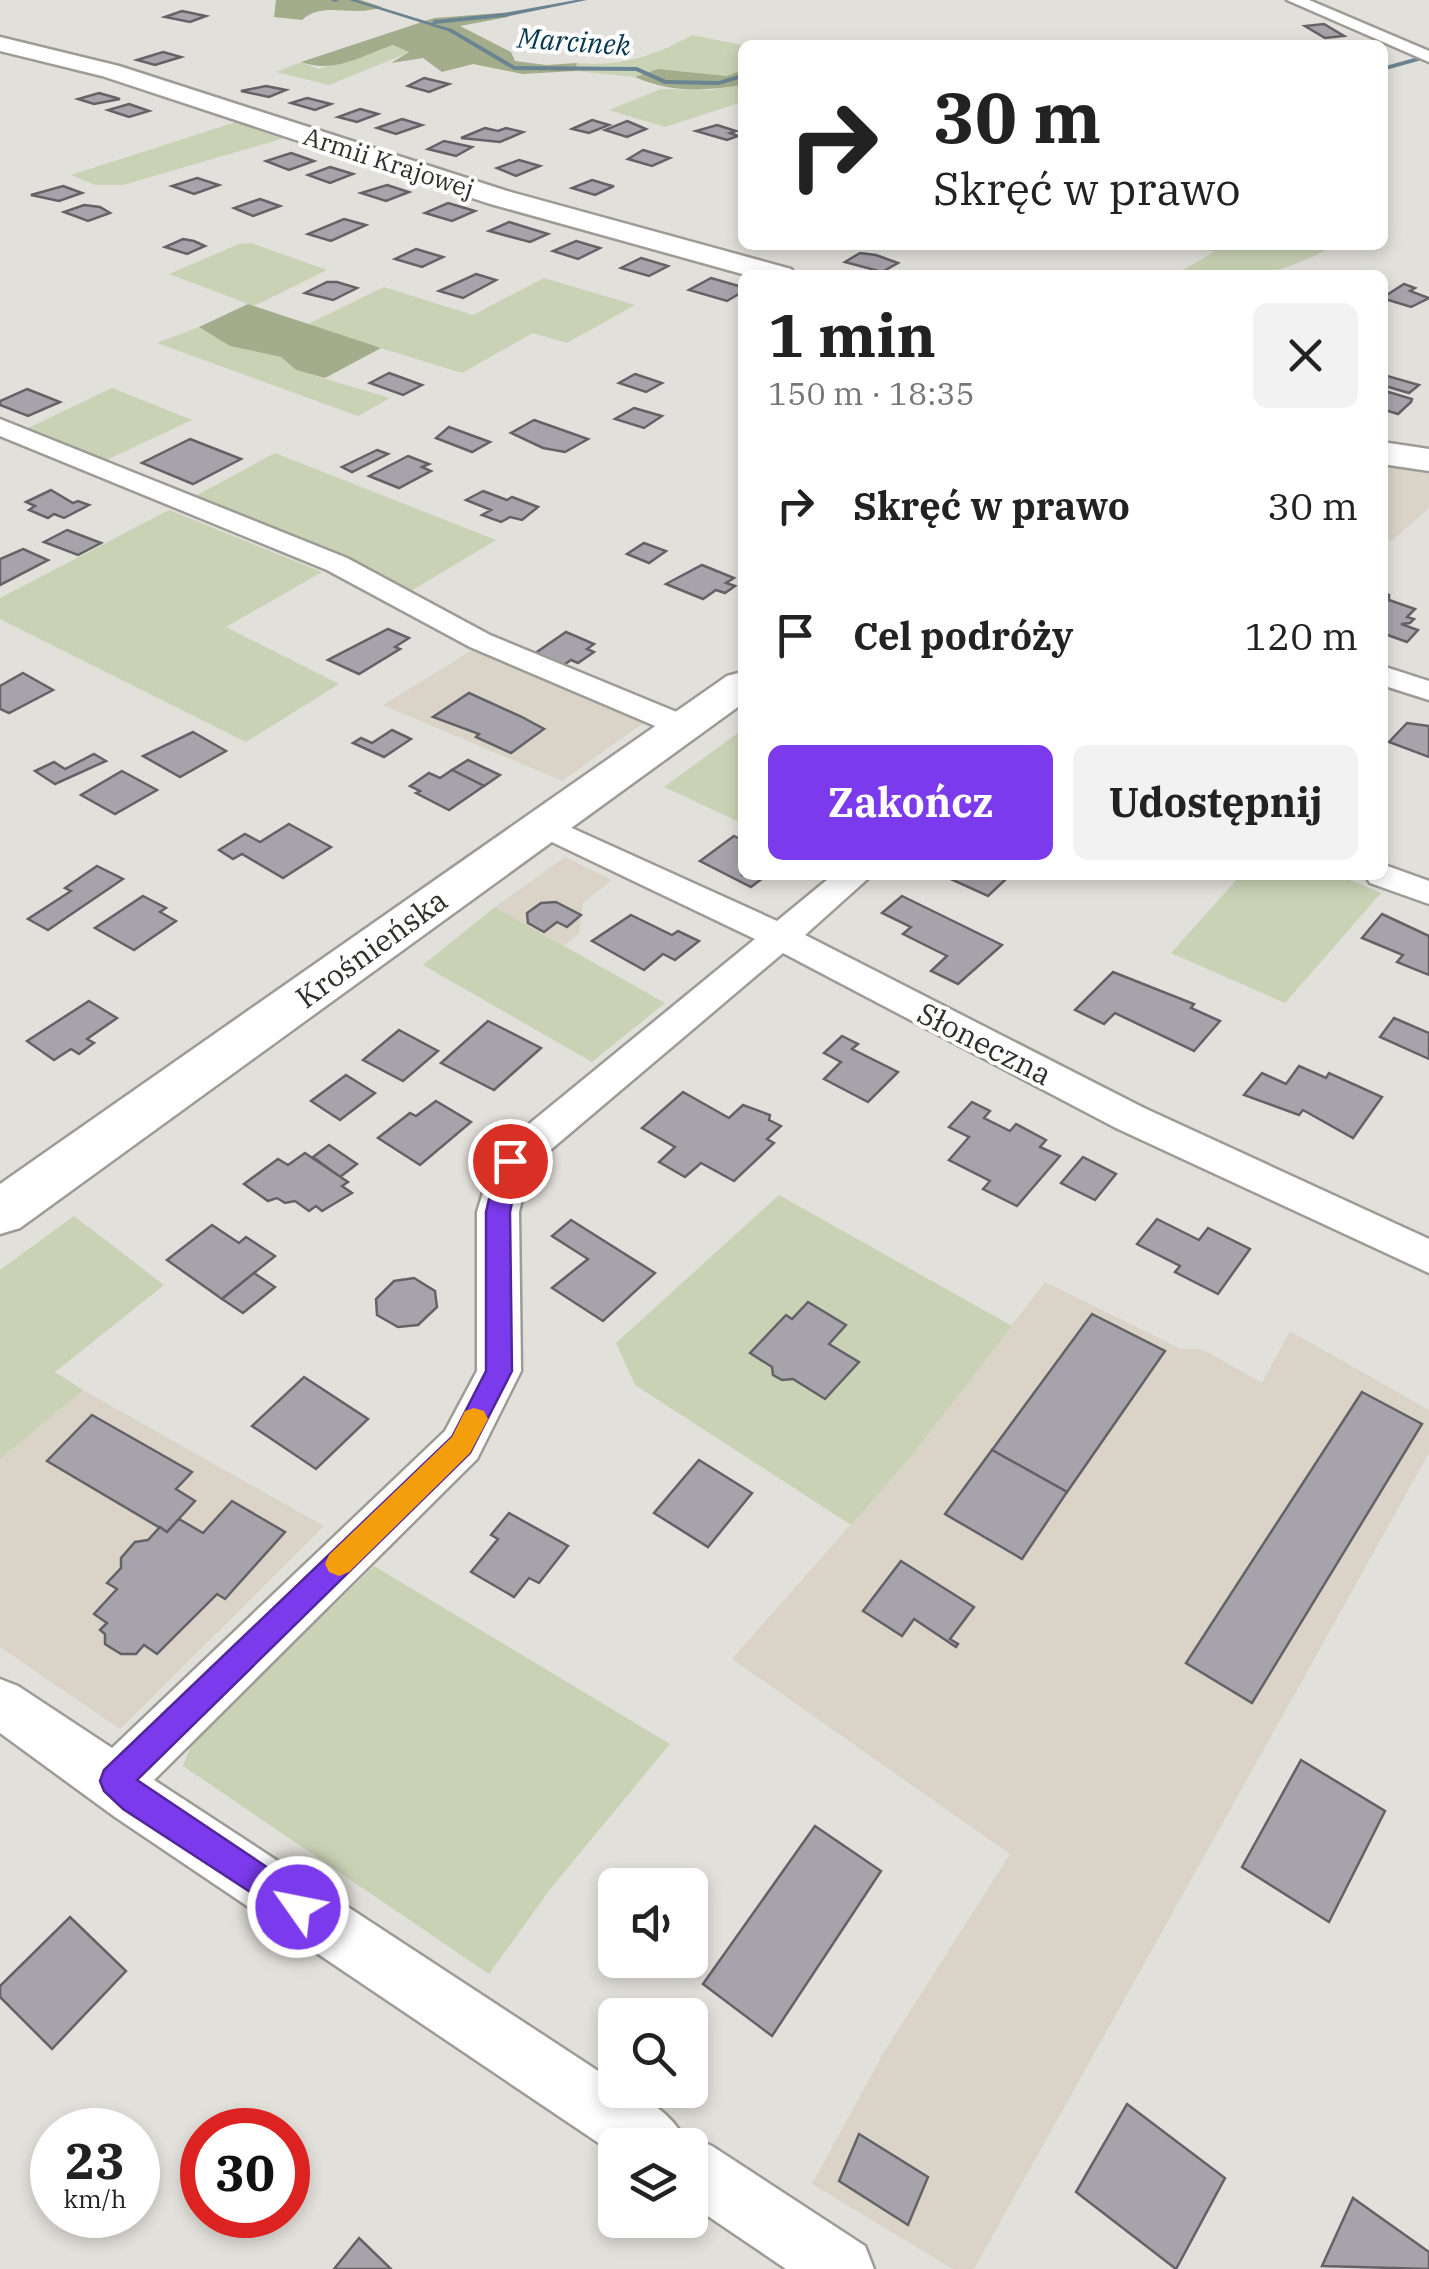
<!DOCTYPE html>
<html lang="pl">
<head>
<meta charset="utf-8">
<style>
  body { margin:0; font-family:"IBM Plex Serif",serif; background:#f2f2f2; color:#222; height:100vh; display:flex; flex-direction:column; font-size:38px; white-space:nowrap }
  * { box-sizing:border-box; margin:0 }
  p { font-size:32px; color:#767676 }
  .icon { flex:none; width:55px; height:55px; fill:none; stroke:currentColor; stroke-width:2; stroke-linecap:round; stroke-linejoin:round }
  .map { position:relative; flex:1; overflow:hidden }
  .panel { position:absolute; left:738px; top:270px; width:650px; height:610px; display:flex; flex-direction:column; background:#fff; border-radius:15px; box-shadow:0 5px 15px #0003 }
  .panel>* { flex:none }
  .top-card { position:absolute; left:738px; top:40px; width:650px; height:210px; border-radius:15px; box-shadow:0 5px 15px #0003; background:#fff; color:#222; overflow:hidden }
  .controls { position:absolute; left:598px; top:1868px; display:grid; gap:20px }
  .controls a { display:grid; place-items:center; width:110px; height:110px; border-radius:15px; background:#fff; box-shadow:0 5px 15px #0003; font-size:50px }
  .speed { position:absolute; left:30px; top:2108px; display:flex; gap:20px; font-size:50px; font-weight:700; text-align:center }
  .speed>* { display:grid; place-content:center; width:130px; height:130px; border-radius:50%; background:#fff; box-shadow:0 5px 15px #0003; line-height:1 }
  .speed small { font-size:25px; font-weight:400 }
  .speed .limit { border:15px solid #d22; background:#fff; color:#111 }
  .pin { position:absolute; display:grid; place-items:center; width:85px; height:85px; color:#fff; margin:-42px; border:5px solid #fff; border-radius:50%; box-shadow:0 2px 10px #0007 }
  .me { position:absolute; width:110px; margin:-55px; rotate:303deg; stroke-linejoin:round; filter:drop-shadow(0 0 8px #0008) }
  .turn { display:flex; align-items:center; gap:35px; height:210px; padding:0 30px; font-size:45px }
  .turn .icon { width:130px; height:130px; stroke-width:2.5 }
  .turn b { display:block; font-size:70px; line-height:85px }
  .round { display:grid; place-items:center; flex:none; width:105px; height:105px; border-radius:15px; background:#f2f2f2 }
  .summary { display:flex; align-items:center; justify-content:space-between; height:170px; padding:0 30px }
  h1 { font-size:60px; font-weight:700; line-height:75px }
  .primary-button { display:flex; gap:20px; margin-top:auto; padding:20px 30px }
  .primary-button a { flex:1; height:115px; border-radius:15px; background:#7c3aed; color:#fff; font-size:40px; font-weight:700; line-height:115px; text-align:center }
  .primary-button a+a { background:#f2f2f2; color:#222 }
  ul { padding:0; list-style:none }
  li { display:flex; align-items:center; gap:30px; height:130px; padding:0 30px }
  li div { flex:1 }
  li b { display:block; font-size:38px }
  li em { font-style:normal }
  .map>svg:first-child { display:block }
  .built { fill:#d9d4c7 }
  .green { fill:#cad2b5 }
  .forest { fill:#a3ac8b }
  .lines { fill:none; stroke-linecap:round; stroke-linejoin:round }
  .stream { fill:#6b8491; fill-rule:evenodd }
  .building { fill:#a6a4aa; stroke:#646267; stroke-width:2.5 }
  .street-casing { stroke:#9d9b95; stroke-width:5 }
  .secondary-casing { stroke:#9d9b95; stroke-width:5 }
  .street { fill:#fff; fill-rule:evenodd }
  .secondary { fill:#fff; fill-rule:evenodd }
  .route { fill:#7c3aed; stroke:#51269a; stroke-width:2.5 }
  .slow { fill:#f59e0b }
  .labels { text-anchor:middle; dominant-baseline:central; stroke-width:8; stroke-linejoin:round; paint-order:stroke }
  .far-street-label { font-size:25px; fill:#2f2f2c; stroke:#fff }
  .far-water-label { font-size:28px; font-style:italic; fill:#04384d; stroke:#fff }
  .street-label { font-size:30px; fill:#2f2f2c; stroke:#fff }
</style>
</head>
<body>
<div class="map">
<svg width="1429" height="2269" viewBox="0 0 1429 2269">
  <rect width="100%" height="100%" fill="#e2e0da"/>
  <g class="built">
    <polygon points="1383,466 1429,474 1429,508 1392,541 1383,538"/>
    <polygon points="474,649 646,721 562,781 383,705"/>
    <polygon points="565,857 612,880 583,903 579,934 564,945 495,907"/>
    <polygon points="1045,1282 1181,1349 1202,1349 1262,1383 1290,1331 1429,1410 1429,1453 974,2269 953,2269 812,2184 884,2052 1010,1854 732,1659 912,1455"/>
    <polygon points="83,1390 324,1526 120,1729 0,1647 0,1459"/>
  </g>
  <g class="green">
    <path d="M 692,35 L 742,45 L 742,70 L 727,76 L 659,69 L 635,77 L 575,71 L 577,63 C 619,67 655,56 692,35 Z"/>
    <polygon points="393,45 410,52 329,85 276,72 301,62 319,69"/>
    <polygon points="742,85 742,102 665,127 609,110 661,89 711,90"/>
    <polygon points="239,121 288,137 123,185 95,185 71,175"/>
    <polygon points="251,243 327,270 254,306 169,274 239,244"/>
    <path d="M 1197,245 L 1335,245 C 1286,273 1238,285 1183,270 L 1214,252 Z"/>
    <polygon points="544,278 635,305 567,343 533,333 462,373 306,325 384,287 473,315"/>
    <polygon points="199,327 230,346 281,357 296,370 390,398 358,416 157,343"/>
    <polygon points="112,388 192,420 100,463 24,430"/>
    <polygon points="275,453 496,540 406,594 190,499"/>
    <polygon points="169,510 322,572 226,627 339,684 246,742 0,619 0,598"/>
    <polygon points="742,730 742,823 664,787"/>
    <polygon points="1241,875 1338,875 1381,893 1285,1003 1171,953"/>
    <polygon points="495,907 665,1003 592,1062 423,965"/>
    <polygon points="779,1195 1012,1326 912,1455 851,1525 635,1385 616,1343"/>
    <polygon points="74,1216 164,1285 55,1372 83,1390 0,1459 0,1270"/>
    <polygon points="374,1566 670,1744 551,1888 489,1974 183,1766 191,1746"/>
  </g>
  <g class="forest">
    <path d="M 276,0 L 361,0 L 382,7 C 353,18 323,0 302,20 L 274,17 Z"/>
    <path d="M 513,12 L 508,17 L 460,26 L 511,52 L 515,61 L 546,65 L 577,63 L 575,71 L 523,74 L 473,64 L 442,72 L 423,58 L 391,63 L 409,52 L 393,45 C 361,56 334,74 301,62 L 434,18 Z"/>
    <path d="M 658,69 L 727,76 L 742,70 L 742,85 C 705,91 671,93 635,77 Z"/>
    <polygon points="248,304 381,348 325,378 296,370 281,357 230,346 199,327"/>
  </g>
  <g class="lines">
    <g class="stream">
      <polygon points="330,0 339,0 336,2"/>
      <polygon points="349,0 357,0 432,23 434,20 504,13 576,0 587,0 504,17 434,24 452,29 515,66 637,67 666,80 719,81 742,74 742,78 719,85 665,84 636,71 514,70 448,31"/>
      <polygon points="1104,43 1149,43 1152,45 1101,45"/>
      <polygon points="1429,54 1429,58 1382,71 1382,67"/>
    </g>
  </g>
  <g class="building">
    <polygon points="182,11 206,16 190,22 165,17"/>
    <polygon points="1324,24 1344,36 1325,38 1305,26"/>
    <polygon points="163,52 181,57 155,65 137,60"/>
    <polygon points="424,78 449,84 429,92 408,86"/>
    <polygon points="266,86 286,90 269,97 241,91"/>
    <polygon points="99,93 120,99 94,104 78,99"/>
    <polygon points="307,98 331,104 315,110 291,103"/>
    <polygon points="129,104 149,111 129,117 108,110"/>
    <polygon points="360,109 378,114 357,122 338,117"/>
    <polygon points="402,119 422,125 396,134 377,128"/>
    <polygon points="592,120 609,125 589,133 572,129"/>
    <polygon points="627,121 646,129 627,137 605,130"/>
    <polygon points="717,125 736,131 730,133 738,136 727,140 696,131"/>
    <polygon points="485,128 498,131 506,128 523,132 500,142 461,138"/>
    <polygon points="444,141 472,147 456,156 428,149"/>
    <polygon points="643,150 670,158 652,166 628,159"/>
    <polygon points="291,153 314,161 289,170 266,161"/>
    <polygon points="519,160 540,166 516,176 497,168"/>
    <polygon points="330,167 353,174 330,183 308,175"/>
    <polygon points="197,178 219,185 194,194 172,186"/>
    <polygon points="592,180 612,186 614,186 595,195 572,188"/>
    <polygon points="387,185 409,192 386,201 361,193"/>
    <polygon points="63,186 82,193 59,201 31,195"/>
    <polygon points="260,199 280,206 253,216 234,208"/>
    <polygon points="448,203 475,211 452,221 425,213"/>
    <polygon points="84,205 100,207 110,213 88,221 64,212"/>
    <polygon points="344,219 366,225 331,241 308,234"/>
    <polygon points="509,222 548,234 530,242 489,231"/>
    <polygon points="183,239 194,241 205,246 187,254 165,247"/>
    <polygon points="576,241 600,248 578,259 553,251"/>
    <polygon points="416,249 443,257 422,267 395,259"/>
    <polygon points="860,253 876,255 898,263 882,272 845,262"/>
    <polygon points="641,258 668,266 649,276 621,268"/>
    <polygon points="476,274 496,280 463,298 439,291"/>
    <polygon points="711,278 742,287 742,292 727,301 689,290"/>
    <polygon points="327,282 337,282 357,288 333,300 305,293"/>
    <polygon points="1404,284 1415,288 1410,291 1429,298 1411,307 1382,298"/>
    <polygon points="389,373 422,385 403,395 370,383"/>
    <polygon points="635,374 662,383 646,392 619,383"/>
    <polygon points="1382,376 1384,375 1419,385 1409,393 1382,385"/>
    <polygon points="27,389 60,402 28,416 0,405 0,401"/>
    <polygon points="1382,390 1412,399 1411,402 1398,414 1382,409"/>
    <polygon points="634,408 662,416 644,428 615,419"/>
    <polygon points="534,420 588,439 565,452 543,448 511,433"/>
    <polygon points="449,427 490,442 472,452 436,438"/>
    <polygon points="190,439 241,459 193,484 142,463"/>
    <polygon points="377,450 388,454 352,472 342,467"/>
    <polygon points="408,456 429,464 422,467 431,471 399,488 369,476"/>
    <polygon points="51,490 73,503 78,501 89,505 64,518 54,514 48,518 29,510 35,506 26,502"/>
    <polygon points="483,491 507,500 512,497 538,507 522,520 510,517 501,522 482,515 491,510 466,500"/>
    <polygon points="67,530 101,543 78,555 44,542"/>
    <polygon points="644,543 666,551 649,563 627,554"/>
    <polygon points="23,549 48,560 0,585 0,559"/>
    <polygon points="702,565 734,578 726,583 735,586 725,593 716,590 703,599 666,584"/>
    <polygon points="1382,593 1389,595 1389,600 1415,609 1407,617 1414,619 1410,623 1401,624 1418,630 1407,642 1382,633"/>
    <polygon points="388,629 409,638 395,647 400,649 359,674 328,660"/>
    <polygon points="566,632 594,644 587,649 594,652 578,663 571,660 559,668 531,656"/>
    <polygon points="23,673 53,690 9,713 0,709 0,686"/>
    <polygon points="469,693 522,717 544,729 511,753 476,737 479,734 433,717"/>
    <polygon points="1407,723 1429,726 1429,757 1389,742"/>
    <polygon points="392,730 411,739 384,757 353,743 361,738 372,743"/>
    <polygon points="193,732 226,751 180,777 143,756"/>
    <polygon points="94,754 106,761 55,784 35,771 54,762 65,769"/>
    <polygon points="468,760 500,775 484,786 452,770"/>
    <polygon points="452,770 484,786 449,810 416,793 420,791 410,786 429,773 440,778"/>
    <polygon points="122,771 157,790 115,814 81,795"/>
    <polygon points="289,824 331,847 283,878 242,854 233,859 219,850 245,834 260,842"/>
    <polygon points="734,836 742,840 742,875 767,875 751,887 700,861"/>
    <polygon points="97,866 123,879 48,930 28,919 71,891 65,888"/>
    <polygon points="942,875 998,875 1006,879 988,896"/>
    <polygon points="143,896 166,908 160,912 176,921 134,950 95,928"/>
    <polygon points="902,896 1002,945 958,984 931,971 947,956 903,934 911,927 882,913"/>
    <polygon points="556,902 581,915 567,927 557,922 544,932 528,923 527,913 541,903"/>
    <polygon points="1382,914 1429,936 1429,975 1397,962 1403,955 1362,938"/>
    <polygon points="631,915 672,935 678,931 699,941 675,960 663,954 644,970 592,941"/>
    <polygon points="1113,972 1194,1004 1191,1008 1220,1021 1194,1051 1115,1013 1104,1024 1075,1010"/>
    <polygon points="89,1001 117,1018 87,1039 94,1043 79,1054 71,1049 54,1060 27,1041"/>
    <polygon points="1394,1018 1429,1033 1429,1059 1380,1037"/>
    <polygon points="488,1021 541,1048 494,1090 441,1063"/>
    <polygon points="399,1030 438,1051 403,1081 363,1060"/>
    <polygon points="842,1036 858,1044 852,1049 898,1072 868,1102 824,1079 841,1062 824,1053"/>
    <polygon points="1299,1066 1326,1078 1329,1073 1382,1097 1353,1138 1303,1110 1299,1115 1244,1095 1262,1073 1286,1084"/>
    <polygon points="346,1075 375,1093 340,1120 311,1101"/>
    <polygon points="683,1092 729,1118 743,1105 770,1115 769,1120 781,1126 767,1139 774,1143 734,1181 701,1163 685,1177 659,1162 675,1147 642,1128"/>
    <polygon points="436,1101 471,1122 420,1165 378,1138 410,1113 416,1116"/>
    <polygon points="972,1102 990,1111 984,1118 1010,1131 1016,1124 1046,1140 1040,1147 1060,1156 1017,1206 983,1189 990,1181 949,1160 969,1137 949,1127"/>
    <polygon points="329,1145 357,1164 340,1177 313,1157"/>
    <polygon points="305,1153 348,1182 342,1186 352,1193 322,1211 316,1206 309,1211 295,1201 285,1203 277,1198 268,1201 244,1184 278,1159 288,1165"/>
    <polygon points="1083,1157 1116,1174 1095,1200 1061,1183"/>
    <polygon points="1157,1219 1199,1240 1208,1228 1250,1249 1218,1294 1175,1272 1180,1266 1137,1244"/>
    <polygon points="571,1220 655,1273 603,1321 552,1288 588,1259 552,1236"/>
    <polygon points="212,1225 239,1243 246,1237 275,1256 222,1299 167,1260"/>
    <polygon points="254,1273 275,1287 243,1313 222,1299"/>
    <polygon points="414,1278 435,1291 437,1307 418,1325 398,1327 377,1315 376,1299 394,1281"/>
    <polygon points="808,1302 846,1325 829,1344 859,1362 825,1399 793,1379 782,1380 773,1375 772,1367 750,1353 786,1315 792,1319"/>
    <polygon points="1092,1314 1165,1351 1067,1492 992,1450"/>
    <polygon points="304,1377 368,1419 316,1469 252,1426"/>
    <polygon points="1362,1392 1422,1424 1252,1703 1186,1663"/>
    <polygon points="92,1415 192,1472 176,1489 195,1501 167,1532 47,1461"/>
    <polygon points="992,1450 1067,1492 1022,1559 945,1514"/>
    <polygon points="699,1460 752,1493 708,1547 654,1513"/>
    <polygon points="232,1501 285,1532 225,1599 217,1594 157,1654 144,1645 136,1654 121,1654 105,1644 105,1634 100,1630 107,1623 94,1614 117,1589 107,1583 121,1568 121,1558 135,1542 148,1540 160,1527 167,1532 179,1519 203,1533"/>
    <polygon points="509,1513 568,1546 539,1583 529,1578 514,1597 471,1572 498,1539 491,1535"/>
    <polygon points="901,1561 974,1607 950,1639 958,1644 956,1647 914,1619 902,1636 863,1611"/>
    <polygon points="1301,1760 1385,1811 1329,1922 1242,1867"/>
    <polygon points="815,1826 881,1871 772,2036 703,1984"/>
    <polygon points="70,1917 126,1971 52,2049 0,1997 0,1986"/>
    <polygon points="1127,2104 1225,2178 1176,2269 1076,2192"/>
    <polygon points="859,2134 928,2177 908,2225 839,2181"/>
    <polygon points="1353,2198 1429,2252 1429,2269 1322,2266"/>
    <polygon points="359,2238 391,2269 334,2269"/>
  </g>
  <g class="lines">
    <g class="street-casing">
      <g id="street">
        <polygon points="1287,0 1309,0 1429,51 1429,62"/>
        <polygon points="0,419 347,558 490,635 696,720 701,727 696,734 674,734 470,647 327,570 0,436"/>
        <polygon points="1382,666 1429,681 1429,700 1382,685"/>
        <path d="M 543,815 L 777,921 L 833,875 L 872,875 L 805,935 L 1144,1108 L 1429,1239 L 1429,1273 L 1116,1128 L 783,953 L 529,1168 L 519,1212 L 521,1371 L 477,1459 L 154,1780 L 615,2082 L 615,2090 C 640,2090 675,2117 684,2139 L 690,2137 L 712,2146 L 865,2246 L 874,2269 L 786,2269 L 690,2204 L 690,2145 L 615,2145 L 615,2154 L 115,1817 L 0,1733 L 0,1679 L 18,1686 L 112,1748 L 445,1431 L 477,1371 L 477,1212 L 496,1151 L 755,939 L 531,832 L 526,825 L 531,818 Z"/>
        <polygon points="1382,864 1429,881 1429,904 1370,883 1365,875 1382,875"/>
      </g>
    </g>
    <g class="secondary-casing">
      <g id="secondary">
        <polygon points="0,37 119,66 507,191 791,269 795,275 746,275 487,203 102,76 0,51"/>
        <polygon points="1382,442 1429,449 1429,471 1382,464"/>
        <polygon points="742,672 742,704 20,1228 0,1234 0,1184 727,676"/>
      </g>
    </g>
    <use href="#street" class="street"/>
    <use href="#secondary" class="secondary"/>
  </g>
  <polygon class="route" points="510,1152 521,1161 510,1212 512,1371 470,1453 137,1780 310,1896 314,1907 310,1918 298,1923 123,1809 104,1791 100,1781 104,1770 452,1437 486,1371 486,1212 498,1161"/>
  <polygon class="slow" points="474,1408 484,1411 488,1419 470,1453 349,1572 339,1576 329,1572 325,1564 329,1555 452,1437 465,1411"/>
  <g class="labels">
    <g class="far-street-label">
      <text transform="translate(389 162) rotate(18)">Armii Krajowej</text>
    </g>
    <g class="far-water-label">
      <text transform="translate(574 41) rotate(4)">Marcinek</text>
    </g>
    <g class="street-label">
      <text transform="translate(371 948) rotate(-36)">Krośnieńska</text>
      <text transform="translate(985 1043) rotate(27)">Słoneczna</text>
    </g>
  </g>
</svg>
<div class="controls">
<a><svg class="icon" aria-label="sound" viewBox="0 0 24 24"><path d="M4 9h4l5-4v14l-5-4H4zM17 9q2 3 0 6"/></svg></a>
<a><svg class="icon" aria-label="search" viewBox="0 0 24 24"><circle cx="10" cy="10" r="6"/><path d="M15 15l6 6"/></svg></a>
<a><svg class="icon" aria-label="layers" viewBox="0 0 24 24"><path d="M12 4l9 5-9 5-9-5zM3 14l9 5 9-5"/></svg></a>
</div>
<div class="speed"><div>23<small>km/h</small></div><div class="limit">30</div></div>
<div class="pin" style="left:510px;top:1161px;background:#d93025"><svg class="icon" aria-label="arrive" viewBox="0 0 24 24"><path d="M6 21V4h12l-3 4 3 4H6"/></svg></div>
<svg class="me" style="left:298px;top:1907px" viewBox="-20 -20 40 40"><circle r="17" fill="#7c3aed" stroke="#fff" stroke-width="3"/><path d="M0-11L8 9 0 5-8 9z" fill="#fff"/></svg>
<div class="top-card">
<div class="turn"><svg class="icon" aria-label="right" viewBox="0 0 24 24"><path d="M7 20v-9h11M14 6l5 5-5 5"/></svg><div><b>30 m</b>Skręć w prawo</div></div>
</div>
<section class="panel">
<div class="summary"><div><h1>1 min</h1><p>150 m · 18:35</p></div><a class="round"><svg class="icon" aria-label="close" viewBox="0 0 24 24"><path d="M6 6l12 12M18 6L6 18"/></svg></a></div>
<ul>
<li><svg class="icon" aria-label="right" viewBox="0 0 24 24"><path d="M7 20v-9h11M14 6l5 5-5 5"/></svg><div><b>Skręć w prawo</b></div><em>30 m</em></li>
<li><svg class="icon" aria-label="arrive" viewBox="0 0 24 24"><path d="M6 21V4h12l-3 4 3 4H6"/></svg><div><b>Cel podróży</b></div><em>120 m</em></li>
</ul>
<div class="primary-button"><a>Zakończ</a><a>Udostępnij</a></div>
</section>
</div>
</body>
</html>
